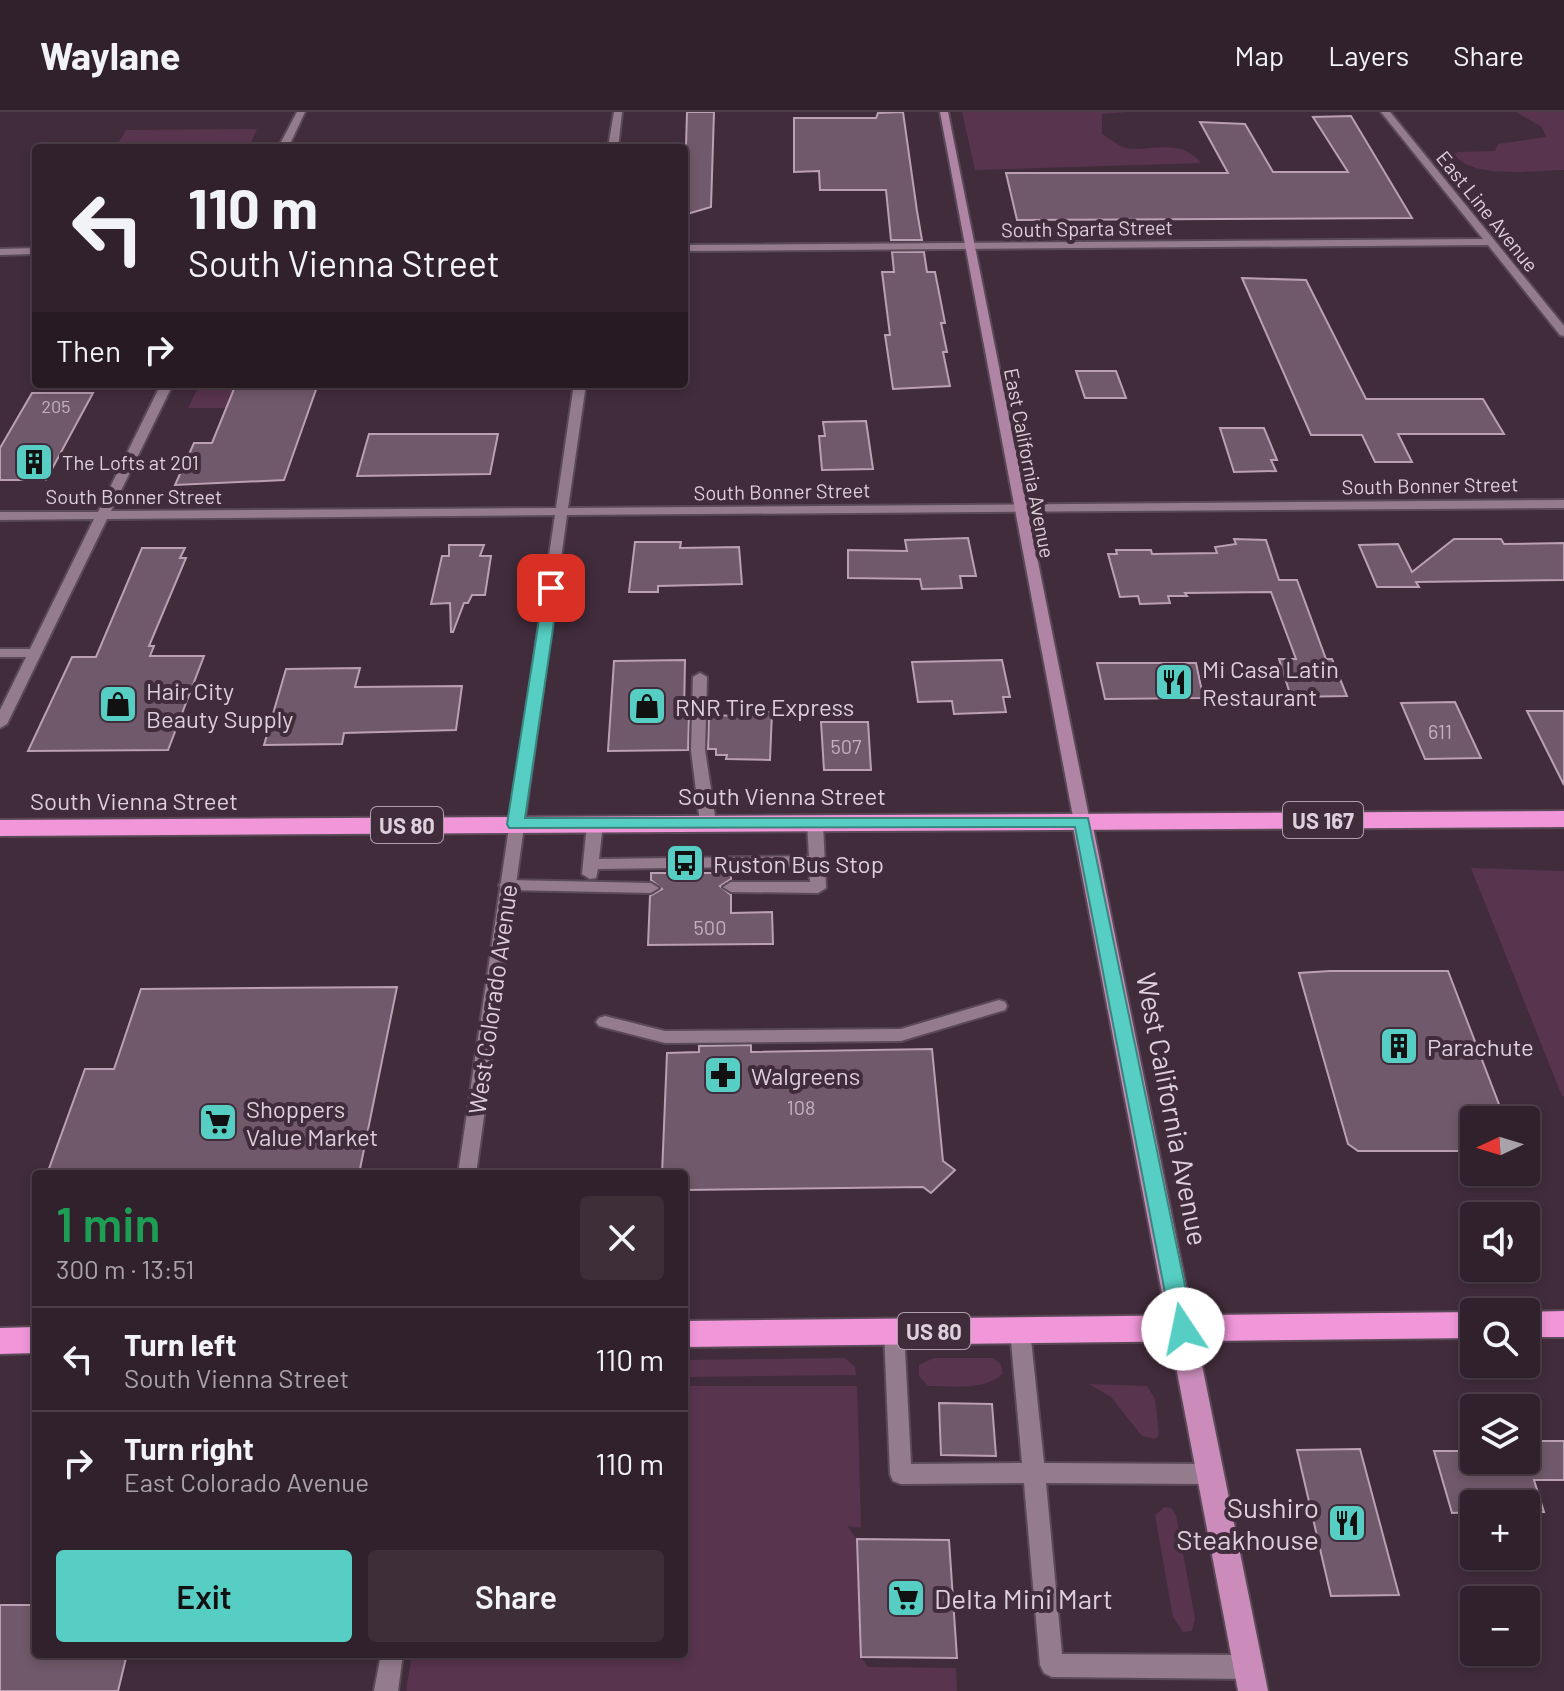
<!DOCTYPE html>
<html lang="en">
<head>
<meta charset="utf-8">
<style>
  body { margin:0; font-family:Barlow,sans-serif; background:#3d2e38; color:#f1f3f6; height:100vh; display:flex; flex-direction:column; font-size:30px; white-space:nowrap }
  * { box-sizing:border-box; margin:0 }
  p { font-size:26px; color:#a8a3a9 }
  .icon { flex:none; width:44px; height:44px; fill:none; stroke:currentColor; stroke-width:2; stroke-linecap:round; stroke-linejoin:round }
  .map { position:relative; flex:1; overflow:hidden }
  .details { position:absolute; left:32px; top:1058px; width:656px; height:488px; display:flex; flex-direction:column; background:#31212c; border-radius:8px; box-shadow:0 4px 12px #0003,0 0 0 2px #4c3e48 }
  .details>* { flex:none }
  .banner { position:absolute; left:32px; top:32px; width:656px; height:244px; border-radius:8px; box-shadow:0 4px 12px #0003,0 0 0 2px #4c3e48; background:#31212c; color:#f1f3f6; overflow:hidden }
  .needle { width:52px; rotate:266deg }
  .buttons { position:absolute; left:1460px; top:994px; display:grid; gap:16px }
  .buttons a { display:grid; place-items:center; width:80px; height:80px; border-radius:8px; background:#31212c; box-shadow:0 4px 12px #0003,0 0 0 2px #4c3e48; font-size:40px }
  .pin { position:absolute; display:grid; place-items:center; width:68px; height:68px; color:#fff; margin:-34px; border-radius:16px; box-shadow:0 4px 12px #0006 }
  .me { position:absolute; width:88px; margin:-44px; rotate:349deg; stroke-linejoin:round; filter:drop-shadow(0 0 6px #0008) }
  .turn { display:flex; align-items:center; gap:28px; height:168px; padding:0 24px; font-size:36px }
  .turn .icon { width:104px; height:104px; stroke-width:2.5 }
  .turn b { display:block; font-size:56px; line-height:68px }
  .then { display:flex; align-items:center; height:76px; padding:0 24px; background:#0003; gap:16px; font-size:30px }
  .round { display:grid; place-items:center; flex:none; width:84px; height:84px; border-radius:8px; background:#3d2e38 }
  .head { display:flex; align-items:center; justify-content:space-between; height:136px; padding:0 24px }
  h1 { font-size:48px; font-weight:600; line-height:60px; color:#1e9e55 }
  .cta { display:flex; gap:16px; margin-top:auto; padding:16px 24px }
  .cta a { flex:1; height:92px; border-radius:8px; background:#56cec3; color:#111; font-size:32px; font-weight:600; line-height:92px; text-align:center }
  .cta a+a { background:#3d2e38; color:#f1f3f6 }
  ul { padding:0; list-style:none }
  li { display:flex; align-items:center; gap:24px; height:104px; padding:0 24px; border-top:2px solid #4c3e48 }
  li div { flex:1 }
  li b { display:block; font-size:30px }
  li em { font-style:normal }
  header { display:flex; align-items:center; gap:48px; box-sizing:border-box; height:112px; padding:0 40px; background:#31212c; border-bottom:2px solid #4c3e48 }
  header strong { font-size:38px }
  nav { display:flex; gap:44px; margin-inline-start:auto; font-size:28px }
  .map>svg:first-child { display:block }
  .green { fill:#59344f }
  .building { fill:#70596a; stroke:#baa0b2; stroke-width:2 }
  .lines { fill:none; stroke-linecap:round; stroke-linejoin:round }
  .lane-casing { stroke:#5a4956; stroke-width:4 }
  .street-casing { stroke:#5a4956; stroke-width:4 }
  .secondary-casing { stroke:#5a4956; stroke-width:4 }
  .primary-casing { stroke:#5a4956; stroke-width:4 }
  .highway-casing { stroke:#5a4956; stroke-width:4 }
  .lane { fill:#947c8d; fill-rule:evenodd }
  .street { fill:#947c8d; fill-rule:evenodd }
  .secondary { fill:#b084a4; fill-rule:evenodd }
  .primary { fill:#cb8cbb; fill-rule:evenodd }
  .highway { fill:#f096d9; fill-rule:evenodd }
  .route { fill:#56cec3; stroke:#38867f; stroke-width:2 }
  .labels { text-anchor:middle; dominant-baseline:central; stroke-width:8; stroke-linejoin:round; paint-order:stroke }
  .far-number-label { font-size:18px; fill:#c2b2be }
  .far-street-label { font-size:20px; fill:#ded0da; stroke:#412c3b }
  .far-poi-label { font-size:20px; fill:#ded0da; stroke:#412c3b; text-anchor:start }
  .number-label { font-size:20px; fill:#c2b2be }
  .shield { fill:#412c3b; stroke:#af9faa; stroke-width:2 }
  .shield-label { font-size:22px; font-weight:bold; fill:#ded0da }
  .poi-label { font-size:24px; fill:#ded0da; stroke:#412c3b; text-anchor:start }
  .street-label { font-size:24px; fill:#ded0da; stroke:#412c3b }
  .near-street-label { font-size:28px; fill:#ded0da; stroke:#412c3b }
  .near-poi-label { font-size:28px; fill:#ded0da; stroke:#412c3b; text-anchor:end }
</style>
</head>
<body>
<header>
<strong>Waylane</strong>
<nav><a>Map</a><a>Layers</a><a>Share</a></nav>
</header>
<div class="map">
<svg width="1564" height="1579" viewBox="0 0 1564 1579">
  <rect width="100%" height="100%" fill="#412c3b"/>
  <g class="green">
    <path d="M 962,0 L 1127,0 L 1102,2 L 1102,22 C 1110,27 1121,36 1130,37 C 1156,38 1181,27 1201,51 L 975,58 Z"/>
    <path d="M 1516,0 L 1564,0 L 1564,58 C 1535,58 1472,68 1454,42 L 1458,40 L 1495,39 L 1498,32 L 1546,25 L 1542,15 Z"/>
    <polygon points="257,17 249,36 115,36 126,18"/>
    <polygon points="200,272 236,272 226,296 188,296"/>
    <polygon points="1471,756 1564,759 1564,984 1562,984"/>
    <polygon points="845,1246 855,1255 856,1263 684,1265 684,1248"/>
    <path d="M 934,1246 L 993,1246 L 1000,1251 L 1003,1261 C 987,1279 950,1274 928,1274 L 919,1264 L 919,1253 Z"/>
    <polygon points="1089,1272 1147,1274 1155,1287 1159,1323 1155,1327 1142,1324 1111,1285"/>
    <polygon points="684,1274 857,1274 861,1416 847,1414 857,1427 861,1545 868,1555 956,1556 957,1579 406,1579 412,1542 684,1542"/>
    <polygon points="1165,1395 1171,1396 1176,1403 1195,1507 1192,1519 1183,1520 1173,1505 1155,1403"/>
  </g>
  <g class="building">
    <polygon points="687,0 714,0 711,95 684,103"/>
    <polygon points="903,0 917,99 922,128 891,128 886,78 820,78 819,59 794,60 794,6 876,6 878,1"/>
    <polygon points="1351,4 1412,106 1017,108 1006,61 1228,61 1200,10 1245,12 1273,60 1348,60 1313,5"/>
    <polygon points="892,140 924,140 927,160 935,160 945,211 941,211 947,240 943,240 950,274 893,277 885,223 890,223 882,160 894,160"/>
    <polygon points="1242,166 1306,168 1366,287 1483,287 1504,322 1398,322 1412,350 1375,350 1362,323 1311,323"/>
    <polygon points="1076,259 1116,259 1126,286 1085,286"/>
    <polygon points="236,272 318,272 284,368 175,373 194,331 212,331"/>
    <polygon points="32,281 93,281 46,368 0,368 0,336"/>
    <polygon points="866,309 873,357 822,358 819,324 825,324 823,310"/>
    <polygon points="1220,316 1264,316 1277,348 1271,348 1276,359 1234,360"/>
    <polygon points="369,322 498,322 490,362 357,364"/>
    <polygon points="968,426 976,464 960,464 962,476 922,477 920,467 848,466 848,438 907,439 905,428"/>
    <polygon points="1234,427 1266,428 1279,468 1297,468 1326,547 1332,547 1347,584 1291,585 1279,547 1296,547 1271,480 1185,481 1187,484 1168,484 1170,491 1140,492 1138,484 1120,485 1108,442 1117,442 1116,438 1151,438 1152,442 1217,441 1215,435 1236,432"/>
    <polygon points="1454,427 1501,427 1504,432 1564,431 1564,468 1416,470 1419,475 1377,475 1359,433 1398,432 1412,460"/>
    <polygon points="635,430 681,430 680,436 739,435 742,472 658,474 658,480 629,480"/>
    <polygon points="449,433 484,433 480,444 491,444 485,483 472,483 468,491 464,491 453,520 451,520 450,491 431,492 442,444 449,444"/>
    <polygon points="142,436 185,436 180,446 186,446 149,534 154,534 150,544 204,544 168,638 28,639 72,545 96,545"/>
    <polygon points="685,548 684,603 689,603 688,638 608,639 614,549"/>
    <polygon points="1002,548 1010,585 1003,585 1006,600 954,602 952,589 918,590 912,550"/>
    <polygon points="1097,551 1196,551 1203,584 1201,586 1105,587"/>
    <polygon points="360,556 355,575 462,574 456,618 344,621 342,632 264,633 286,557"/>
    <polygon points="1455,590 1481,646 1425,647 1401,591"/>
    <polygon points="738,599 772,600 770,648 726,647 727,643 716,643 716,637 708,637 709,603 738,604"/>
    <polygon points="1527,599 1564,599 1564,673"/>
    <polygon points="821,610 868,610 871,658 824,658"/>
    <polygon points="651,761 731,761 731,767 720,774 731,783 731,801 772,800 773,832 648,833 650,784 662,777 651,768"/>
    <polygon points="1330,859 1448,859 1505,1008 1474,1008 1474,1039 1358,1039 1348,1032 1299,861"/>
    <polygon points="397,875 359,1062 47,1062 85,957 114,957 141,877"/>
    <polygon points="751,933 751,940 932,937 943,1049 955,1058 931,1081 923,1075 684,1078 684,1062 662,1062 667,941 699,940 699,934"/>
    <polygon points="939,1291 992,1292 996,1344 941,1343"/>
    <polygon points="1526,1329 1564,1329 1564,1368 1534,1368 1544,1400 1526,1400 1526,1392 1474,1392 1474,1400 1452,1401 1434,1339 1474,1339 1474,1348 1526,1348"/>
    <polygon points="1360,1337 1399,1483 1331,1484 1297,1338"/>
    <polygon points="857,1427 949,1428 957,1546 861,1545"/>
    <polygon points="0,1493 36,1493 36,1542 127,1542 118,1579 0,1579"/>
  </g>
  <g class="lines">
    <g class="lane-casing">
      <g id="lane">
        <polygon points="0,537 34,537 41,541 34,545 0,545"/>
        <polygon points="700,561 707,565 705,638 716,711 708,716 700,711 691,638 693,565"/>
        <polygon points="815,706 823,711 826,776 818,781 731,780 723,775 731,770 810,770 809,754 598,757 596,766 590,767 582,762 587,712 595,707 603,712 599,747 809,744 807,711"/>
        <polygon points="507,768 651,771 659,776 651,781 507,778 499,773"/>
        <polygon points="999,888 1005,890 1007,894 1005,898 901,929 665,931 599,914 596,910 599,906 605,904 665,919 901,917"/>
        <polygon points="1020,1209 1027,1212 1030,1218 1044,1351 1210,1352 1218,1355 1221,1362 1218,1369 1210,1372 1046,1371 1062,1542 1249,1543 1257,1547 1261,1555 1257,1563 1249,1567 1052,1565 1044,1561 1040,1553 1024,1371 901,1372 893,1369 890,1362 884,1219 887,1213 894,1210 901,1213 904,1219 911,1352 1022,1351 1010,1218 1013,1212"/>
      </g>
    </g>
    <g class="street-casing">
      <g id="street">
        <polygon points="297,0 305,0 288,36 278,36"/>
        <polygon points="614,0 622,0 618,36 608,36"/>
        <polygon points="1381,0 1390,0 1564,214 1564,224 1560,223 1488,133 684,139 684,133 1483,127"/>
        <polygon points="36,136 36,142 0,143 0,137"/>
        <polygon points="161,272 173,272 111,399 556,396 574,272 586,272 568,396 1564,388 1564,396 567,403 476,1062 458,1062 555,403 107,407 7,612 0,616 0,598 94,407 0,408 0,400 98,400"/>
        <polygon points="381,1542 403,1542 398,1579 374,1579"/>
      </g>
    </g>
    <g class="secondary-casing">
      <polygon id="secondary" points="940,0 948,0 1090,710 1082,715 1074,710"/>
    </g>
    <g class="primary-casing">
      <polygon id="primary" points="1082,704 1092,710 1268,1579 1238,1579 1072,710"/>
    </g>
    <g class="highway-casing">
      <g id="highway">
        <polygon points="1564,699 1564,715 0,724 0,708"/>
        <polygon points="1564,1199 1564,1225 1526,1225 1526,1200 1523,1200"/>
        <polygon points="1474,1200 1474,1226 684,1235 684,1209"/>
        <polygon points="36,1215 36,1241 0,1242 0,1216"/>
      </g>
    </g>
    <use href="#lane" class="lane"/>
    <use href="#street" class="street"/>
    <use href="#secondary" class="secondary"/>
    <use href="#primary" class="primary"/>
    <use href="#highway" class="highway"/>
  </g>
  <polygon class="route" points="551,472 559,476 525,706 1088,706 1194,1217 1191,1224 1183,1227 1175,1224 1172,1217 1075,715 509,716 507,712 544,476"/>
  <defs>
    <g id="building-square" transform="scale(2)"><rect x="-9" y="-9" width="18" height="18" rx="4" fill="#56cec3" stroke="#412c3b"/><path d="M-4-6H4V6H1V3H-1V6H-4ZM-2.5-4.3h1.7v1.8h-1.7ZM.8-4.3h1.7v1.8H.8ZM-2.5-1h1.7V.8h-1.7ZM.8-1h1.7V.8H.8Z" fill="#111"/></g>
    <g id="restaurant-square" transform="scale(2)"><rect x="-9" y="-9" width="18" height="18" rx="4" fill="#56cec3" stroke="#412c3b"/><path d="M-5-6h1v4h1v-4h1v4h1v-4h1v5L-1.5 .5V6h-2V.5L-5-1ZM5-6V6H3V1.5H1.5Q1.5-4 5-6Z" fill="#111"/></g>
    <g id="shop-square" transform="scale(2)"><rect x="-9" y="-9" width="18" height="18" rx="4" fill="#56cec3" stroke="#412c3b"/><path d="M-5-2.5h2.3a2.7 3.5 0 0 1 5.4 0H5L5.5 6h-11ZM-1.5-2.5h3a1.5 2.3 0 0 0-3 0Z" fill="#111"/></g>
    <g id="bus-square" transform="scale(2)"><rect x="-9" y="-9" width="18" height="18" rx="4" fill="#56cec3" stroke="#412c3b"/><path d="M-5-6H5V4H4V6H2V4H-2V6H-4V4H-5ZM-3.5-4V0h7V-4ZM-3.5 1.2v1.5H-2V1.2ZM2 1.2v1.5H3.5V1.2Z" fill="#111"/></g>
    <g id="pharmacy-square" transform="scale(2)"><rect x="-9" y="-9" width="18" height="18" rx="4" fill="#56cec3" stroke="#412c3b"/><path d="M-2-6h4v4h4v4h-4v4h-4v-4h-4v-4h4Z" fill="#111"/></g>
    <g id="supermarket-square" transform="scale(2)"><rect x="-9" y="-9" width="18" height="18" rx="4" fill="#56cec3" stroke="#412c3b"/><path d="M-6-5.5h2.5l.6 2H6L4.5 2H-2.5L-4.4-4H-6ZM-1.5 3.2a1.3 1.3 0 1 0 .1 0ZM3 3.2a1.3 1.3 0 1 0 .1 0Z" fill="#111"/></g>
  </defs>
  <g fill-rule="evenodd">
    <use href="#building-square" x="34" y="350"/>
    <use href="#restaurant-square" x="1174" y="570"/>
    <use href="#shop-square" x="118" y="592"/>
    <use href="#shop-square" x="647" y="594"/>
    <use href="#bus-square" x="685" y="751"/>
    <use href="#building-square" x="1399" y="934"/>
    <use href="#pharmacy-square" x="723" y="963"/>
    <use href="#supermarket-square" x="218" y="1010"/>
    <use href="#restaurant-square" x="1347" y="1411"/>
    <use href="#supermarket-square" x="906" y="1486"/>
  </g>
  <g class="labels">
    <g class="far-number-label">
      <text x="56" y="294">205</text>
    </g>
    <g class="far-street-label">
      <text transform="translate(1488 99) rotate(51)">East Line Avenue</text>
      <text transform="translate(1087 116) rotate(-1)">South Sparta Street</text>
      <text transform="translate(1030 351) rotate(79)">East California Avenue</text>
      <text transform="translate(1430 373) rotate(-1)">South Bonner Street</text>
      <text transform="translate(782 379) rotate(-1)">South Bonner Street</text>
      <text x="134" y="384">South Bonner Street</text>
    </g>
    <g class="far-poi-label">
      <text x="62" y="350">The Lofts at 201</text>
    </g>
    <g class="number-label">
      <text x="1440" y="619">611</text>
      <text x="846" y="634">507</text>
      <text x="710" y="815">500</text>
      <text x="801" y="995">108</text>
    </g>
    <g class="shield">
      <rect x="1283" y="690" width="80" height="36" rx="6"/>
      <rect x="371" y="695" width="72" height="36" rx="6"/>
      <rect x="898" y="1201" width="72" height="36" rx="6"/>
    </g>
    <g class="shield-label">
      <text x="1323" y="708">US 167</text>
      <text x="407" y="713">US 80</text>
      <text x="934" y="1219">US 80</text>
    </g>
    <g class="poi-label">
      <text x="1202" y="556">Mi Casa Latin<tspan x="1202" dy="28">Restaurant</tspan></text>
      <text x="146" y="578">Hair City<tspan x="146" dy="28">Beauty Supply</tspan></text>
      <text x="675" y="594">RNR Tire Express</text>
      <text x="713" y="751">Ruston Bus Stop</text>
      <text x="1427" y="934">Parachute</text>
      <text x="751" y="963">Walgreens</text>
      <text x="246" y="996">Shoppers<tspan x="246" dy="28">Value Market</tspan></text>
    </g>
    <g class="street-label">
      <text x="782" y="683">South Vienna Street</text>
      <text x="134" y="688">South Vienna Street</text>
      <text transform="translate(492 887) rotate(-82)">West Colorado Avenue</text>
    </g>
    <g class="near-street-label">
      <text transform="translate(1173 997) rotate(79)">West California Avenue</text>
    </g>
    <g class="near-poi-label">
      <text x="1319" y="1395">Sushiro<tspan x="1319" dy="32">Steakhouse</tspan></text>
      <text x="934" y="1486" text-anchor="start">Delta Mini Mart</text>
    </g>
  </g>
</svg>
<div class="buttons">
<a><svg class="needle" viewBox="-14 -14 28 28"><path d="M0-13l5 13h-10z" fill="#e53935"/><path d="M0 13l5-13h-10z" fill="#a8a3a9"/></svg></a>
<a><svg class="icon" aria-label="sound" viewBox="0 0 24 24"><path d="M4 9h4l5-4v14l-5-4H4zM17 9q2 3 0 6"/></svg></a>
<a><svg class="icon" aria-label="search" viewBox="0 0 24 24"><circle cx="10" cy="10" r="6"/><path d="M15 15l6 6"/></svg></a>
<a><svg class="icon" aria-label="layers" viewBox="0 0 24 24"><path d="M12 4l9 5-9 5-9-5zM3 14l9 5 9-5"/></svg></a>
<a>+</a>
<a>−</a>
</div>
<div class="pin" style="left:551px;top:476px;background:#d93025"><svg class="icon" aria-label="arrive" viewBox="0 0 24 24"><path d="M6 21V4h12l-3 4 3 4H6"/></svg></div>
<svg class="me" style="left:1183px;top:1217px" viewBox="-20 -20 40 40"><circle r="19" fill="#fff"/><path d="M0-13L10 11 0 6-10 11z" fill="#56cec3"/></svg>
<div class="banner">
<div class="turn"><svg class="icon" aria-label="left" viewBox="0 0 24 24"><path d="M17 20v-9H6M10 6l-5 5 5 5"/></svg><div><b>110 m</b>South Vienna Street</div></div>
<div class="then">Then<svg class="icon" aria-label="right" viewBox="0 0 24 24"><path d="M7 20v-9h11M14 6l5 5-5 5"/></svg></div>
</div>
<section class="details">
<div class="head"><div><h1>1 min</h1><p>300 m · 13:51</p></div><a class="round"><svg class="icon" aria-label="close" viewBox="0 0 24 24"><path d="M6 6l12 12M18 6L6 18"/></svg></a></div>
<ul>
<li><svg class="icon" aria-label="left" viewBox="0 0 24 24"><path d="M17 20v-9H6M10 6l-5 5 5 5"/></svg><div><b>Turn left</b><p>South Vienna Street</p></div><em>110 m</em></li>
<li><svg class="icon" aria-label="right" viewBox="0 0 24 24"><path d="M7 20v-9h11M14 6l5 5-5 5"/></svg><div><b>Turn right</b><p>East Colorado Avenue</p></div><em>110 m</em></li>
</ul>
<div class="cta"><a>Exit</a><a>Share</a></div>
</section>
</div>
</body>
</html>
